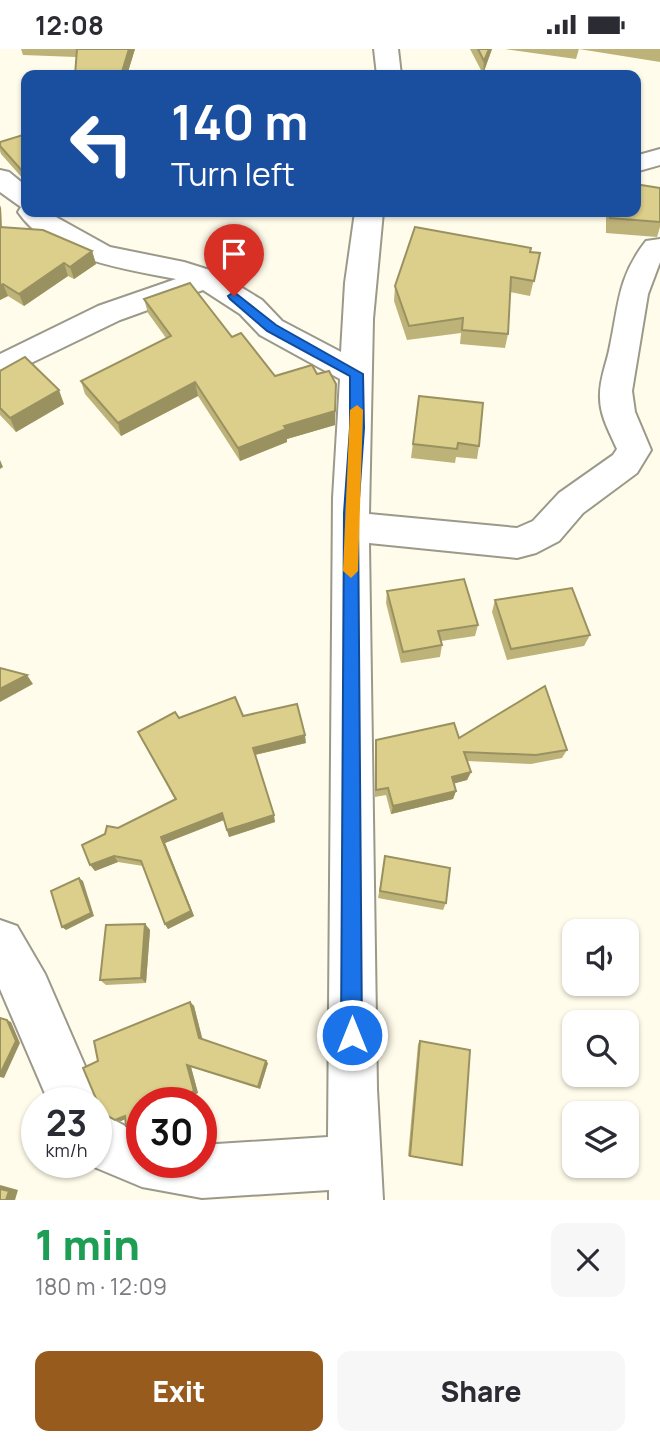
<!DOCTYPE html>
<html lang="en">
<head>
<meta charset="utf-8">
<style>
  body { margin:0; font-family:Manrope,sans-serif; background:#f7f7f7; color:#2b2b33; height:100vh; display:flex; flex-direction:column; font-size:26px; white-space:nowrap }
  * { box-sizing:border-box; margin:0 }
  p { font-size:23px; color:#7c7c81 }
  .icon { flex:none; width:38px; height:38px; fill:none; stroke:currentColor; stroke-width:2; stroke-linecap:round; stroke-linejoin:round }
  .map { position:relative; height:1151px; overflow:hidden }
  .panel { display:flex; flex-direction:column; background:#fff; flex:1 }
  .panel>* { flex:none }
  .guide { position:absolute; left:21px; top:21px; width:620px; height:147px; border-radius:14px; box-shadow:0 2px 5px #0004; background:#1a4fa0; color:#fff; overflow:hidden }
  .buttons { position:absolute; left:562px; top:870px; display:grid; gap:14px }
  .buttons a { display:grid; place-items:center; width:77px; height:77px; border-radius:14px; background:#fff; box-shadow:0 2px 5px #0004; font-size:35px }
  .speed { position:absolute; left:21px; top:1038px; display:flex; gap:14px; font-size:35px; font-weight:700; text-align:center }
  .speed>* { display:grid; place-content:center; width:91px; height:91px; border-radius:50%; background:#fff; box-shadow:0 2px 5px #0004; line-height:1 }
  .speed small { font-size:18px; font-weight:400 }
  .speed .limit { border:10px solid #d22; background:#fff; color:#111 }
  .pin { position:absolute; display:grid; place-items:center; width:60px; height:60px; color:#fff; margin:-72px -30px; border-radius:50% 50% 50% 0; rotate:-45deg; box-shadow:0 0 7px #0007 }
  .pin .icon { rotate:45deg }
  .me { position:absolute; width:77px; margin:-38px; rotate:0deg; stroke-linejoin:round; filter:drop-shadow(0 0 5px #0008) }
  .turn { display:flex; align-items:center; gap:24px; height:147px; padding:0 35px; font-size:32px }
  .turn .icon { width:91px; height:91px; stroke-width:2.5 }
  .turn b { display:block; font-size:49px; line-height:60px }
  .round { display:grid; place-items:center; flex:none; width:74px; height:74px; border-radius:14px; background:#f7f7f7 }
  .overview { display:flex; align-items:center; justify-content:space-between; height:119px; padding:0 35px }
  h1 { font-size:42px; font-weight:800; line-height:52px; color:#1e9e55 }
  .action { display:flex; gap:14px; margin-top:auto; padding:14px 35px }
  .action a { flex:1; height:80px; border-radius:14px; background:#985b1e; color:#fff; font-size:28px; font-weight:800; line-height:80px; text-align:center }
  .action a+a { background:#f7f7f7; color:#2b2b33 }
  .status { display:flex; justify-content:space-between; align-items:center; height:49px; padding:0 35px; background:#fff; direction:ltr }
  .status svg { height:19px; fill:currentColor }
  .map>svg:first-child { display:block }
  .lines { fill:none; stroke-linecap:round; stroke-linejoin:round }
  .street-casing { stroke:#9b9989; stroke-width:4 }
  .street { fill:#fff; fill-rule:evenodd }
  .wall { fill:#bdb278 }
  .shaded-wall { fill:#9a9161 }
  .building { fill:#dccf8b; stroke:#9a9161; stroke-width:2 }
  .route { fill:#1a73e8; stroke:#114b97; stroke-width:2 }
  .slow { fill:#f59e0b }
</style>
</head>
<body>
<div class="status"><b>12:08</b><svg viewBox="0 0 49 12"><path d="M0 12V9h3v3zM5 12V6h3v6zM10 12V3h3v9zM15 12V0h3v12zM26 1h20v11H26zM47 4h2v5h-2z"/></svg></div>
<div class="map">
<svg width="660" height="1151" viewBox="0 0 660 1151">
  <rect width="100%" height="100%" fill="#fffceb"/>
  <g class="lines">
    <g class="street-casing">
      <g id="street">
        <polygon points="374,0 398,0 401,26 377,26"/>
        <polygon points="660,100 660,116 635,123 635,107"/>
        <path d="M 0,121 L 9,123 L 26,137 L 26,163 L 47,163 L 110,198 L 184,213 L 216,223 L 262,251 L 282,272 L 341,303 L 345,234 L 355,163 L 383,163 L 373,270 L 369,465 L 517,479 L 533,472 L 559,444 L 613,406 L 617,400 C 610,384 600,367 600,349 C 599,331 607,314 610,297 C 619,254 618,228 646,192 L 660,190 L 660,213 L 648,245 L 632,342 L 635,363 L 651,401 L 637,424 L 583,464 L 559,492 L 536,504 L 517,509 L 369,494 L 377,1040 L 383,1151 L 329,1151 L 329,1141 L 202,1149 L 142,1138 L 87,1115 L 84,1113 L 96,1113 L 96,1054 L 49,1054 L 0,940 L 0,871 L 17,877 L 45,925 L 101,1054 L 97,1062 L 142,1086 L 142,1113 L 201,1113 L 201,1096 L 328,1088 L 333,449 L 340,330 L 260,286 L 240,265 L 203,241 L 120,271 L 0,329 L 0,305 L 98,257 L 176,230 C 124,220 50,210 18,163 L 21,158 L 0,143 Z"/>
      </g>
    </g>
    <use href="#street" class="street"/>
  </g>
  <g class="wall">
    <polygon points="21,0 135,0 127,26 76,8 23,6"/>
    <polygon points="470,0 492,0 483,25"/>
    <polygon points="505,0 660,0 660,13 579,0 576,10"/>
    <polygon points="26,85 26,136 25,132 1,105 0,102 0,93"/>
    <polygon points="660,139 660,178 657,188 606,184 606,163 635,163"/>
    <polygon points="1,159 2,178 92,202 96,215 74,230 68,227 24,257 8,247 0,251"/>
    <polygon points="48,163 96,163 60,167"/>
    <polygon points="213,163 263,163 263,164 214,168"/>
    <polygon points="530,203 540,204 530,247 510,243 508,285 505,299 460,295 461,284 407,291 394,252 395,237"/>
    <polygon points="144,250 232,288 275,327 317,325 336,335 335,376 287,390 287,393 240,412 198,347 121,387 85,345 81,332 166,289 148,264"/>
    <polygon points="0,322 64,355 16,383 0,366"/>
    <polygon points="419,347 479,397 477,410 456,408 455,414 411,409"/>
    <polygon points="387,542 478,576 475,587 441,592 442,596 440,608 401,614 386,554"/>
    <polygon points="495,551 590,586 584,597 507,611 492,563"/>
    <polygon points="243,667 306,694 255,706 275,773 229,788 224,771 165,794 194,867 168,880 165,875 143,817 118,813 95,822 118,779 175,751 138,683 179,669"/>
    <polygon points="459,689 567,701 562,709 531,715 467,712 471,723 467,731 454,734 456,742 453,750 391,765 386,746 375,748 375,699 376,691"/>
    <polygon points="385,807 446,854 443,861 378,849"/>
    <polygon points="145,875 150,881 146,934 106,936 100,931"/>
    <polygon points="190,953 194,957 202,990 268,1014 260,1040 191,1018 198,1044 175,1054 142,1054 142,1083 138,1083 125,1070 121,1072 115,1071 97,1052 98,1012"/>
    <polygon points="420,992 462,1116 408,1107 418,995"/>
  </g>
  <g class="shaded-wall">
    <polygon points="129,0 135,0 127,26 121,26"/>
    <polygon points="489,0 492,0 483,25 484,12"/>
    <polygon points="0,156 1,159 2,190 0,185"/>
    <polygon points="59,163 96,163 60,167"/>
    <polygon points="92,202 96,215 74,230 70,218"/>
    <polygon points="64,214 68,227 24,257 19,245"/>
    <polygon points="3,235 8,247 0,251 0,236"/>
    <polygon points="195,333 198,347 121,387 118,374"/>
    <polygon points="336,335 335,376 287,390 287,393 240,412 238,399"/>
    <polygon points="59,341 64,355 16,383 10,369"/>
    <polygon points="0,411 3,418 0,420"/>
    <polygon points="27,626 33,635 0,653 0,640"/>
    <polygon points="305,686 306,694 254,706 253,699"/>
    <polygon points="471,723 467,731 449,736 452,728"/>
    <polygon points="456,742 453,750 391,765 393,757"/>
    <polygon points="222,764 224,771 165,794 194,867 168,880 165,875 161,788"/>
    <polygon points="274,766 275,773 229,788 227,781"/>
    <polygon points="114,807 118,813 95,822 90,816"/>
    <polygon points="79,829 83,832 94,867 66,881 62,878"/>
    <polygon points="145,875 150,881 146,934 141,929"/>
    <polygon points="190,953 194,957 203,992 199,989"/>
    <polygon points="7,971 11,973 20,994 4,1029 0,1028 0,1025"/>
    <polygon points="266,1012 268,1014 260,1040 258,1038"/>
    <polygon points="187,1016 191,1018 198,1044 175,1054 167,1054"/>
    <polygon points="125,1067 130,1068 121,1072 115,1071"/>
    <polygon points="0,1136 18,1141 15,1151 6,1151 0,1140"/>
  </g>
  <g class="building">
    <polygon points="77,0 129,0 121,26 75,26"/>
    <polygon points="478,0 489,0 484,12"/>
    <polygon points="26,85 26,134 24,124 0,97 0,93"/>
    <polygon points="635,135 660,139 660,173 610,169 610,163 635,163"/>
    <polygon points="0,178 43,181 92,202 70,218 64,214 19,245 3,235 0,236"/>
    <polygon points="415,178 531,199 530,203 540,204 534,232 511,228 508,285 462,281 463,269 409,277 395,237"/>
    <polygon points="190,234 232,288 241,284 275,327 312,316 317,325 329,322 336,335 335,362 284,377 286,380 238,399 195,333 118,374 81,332 171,287 144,250"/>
    <polygon points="25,308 59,341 10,369 0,359 0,322"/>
    <polygon points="419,347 483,354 479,397 458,394 457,400 413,395"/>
    <polygon points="464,530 478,576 438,582 442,596 403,603 387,542"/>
    <polygon points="572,539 590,586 511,600 495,551"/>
    <polygon points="0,619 27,626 0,640"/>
    <polygon points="545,637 567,701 536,706 464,703 471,723 452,728 456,742 393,757 388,739 376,741 376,691 454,674 459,689"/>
    <polygon points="235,648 243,667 297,655 305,686 253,699 274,766 227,781 222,764 161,788 191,862 165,875 141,812 114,807 90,816 82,796 105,785 107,777 118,779 176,750 138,683 175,663 179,669"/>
    <polygon points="385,807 450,819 446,854 380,842"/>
    <polygon points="79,829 91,864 62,878 51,842"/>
    <polygon points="145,875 141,929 100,931 106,876"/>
    <polygon points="190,953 199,989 266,1012 258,1038 187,1016 194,1042 167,1054 142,1054 142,1081 138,1083 126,1077 125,1067 115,1071 96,1061 97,1052 83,1019 98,1012 94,992"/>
    <polygon points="0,969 7,971 16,992 0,1025"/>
    <polygon points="420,992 470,1001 462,1116 410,1107"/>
    <polygon points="0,1140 9,1142 6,1151 0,1151"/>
  </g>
  <polygon class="route" points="234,243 276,276 363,325 364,379 358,464 362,986 359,993 352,996 344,993 341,986 344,464 350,379 350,327 267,282 230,250 228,247"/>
  <polygon class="slow" points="357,356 363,361 358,522 351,529 343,522 350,361"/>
</svg>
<div class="buttons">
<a><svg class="icon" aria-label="sound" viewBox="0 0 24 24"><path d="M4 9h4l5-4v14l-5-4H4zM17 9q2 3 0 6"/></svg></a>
<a><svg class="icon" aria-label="search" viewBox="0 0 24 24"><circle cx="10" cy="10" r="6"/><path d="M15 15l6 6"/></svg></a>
<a><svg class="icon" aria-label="layers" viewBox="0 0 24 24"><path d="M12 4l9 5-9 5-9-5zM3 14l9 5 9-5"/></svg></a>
</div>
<div class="speed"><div>23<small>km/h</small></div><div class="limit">30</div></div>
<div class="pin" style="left:234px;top:247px;background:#d93025"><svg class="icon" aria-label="arrive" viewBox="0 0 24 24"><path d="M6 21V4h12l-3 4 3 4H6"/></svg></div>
<svg class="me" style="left:352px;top:986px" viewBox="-20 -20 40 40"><circle r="17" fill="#1a73e8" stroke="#fff" stroke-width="3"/><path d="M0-11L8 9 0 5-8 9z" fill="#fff"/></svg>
<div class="guide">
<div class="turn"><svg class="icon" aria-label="left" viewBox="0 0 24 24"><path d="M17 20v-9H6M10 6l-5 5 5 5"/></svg><div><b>140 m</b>Turn left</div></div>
</div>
</div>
<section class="panel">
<div class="overview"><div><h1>1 min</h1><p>180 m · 12:09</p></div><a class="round"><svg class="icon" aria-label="close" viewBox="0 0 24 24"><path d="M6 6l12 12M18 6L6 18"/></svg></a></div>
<div class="action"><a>Exit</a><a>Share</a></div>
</section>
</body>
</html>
